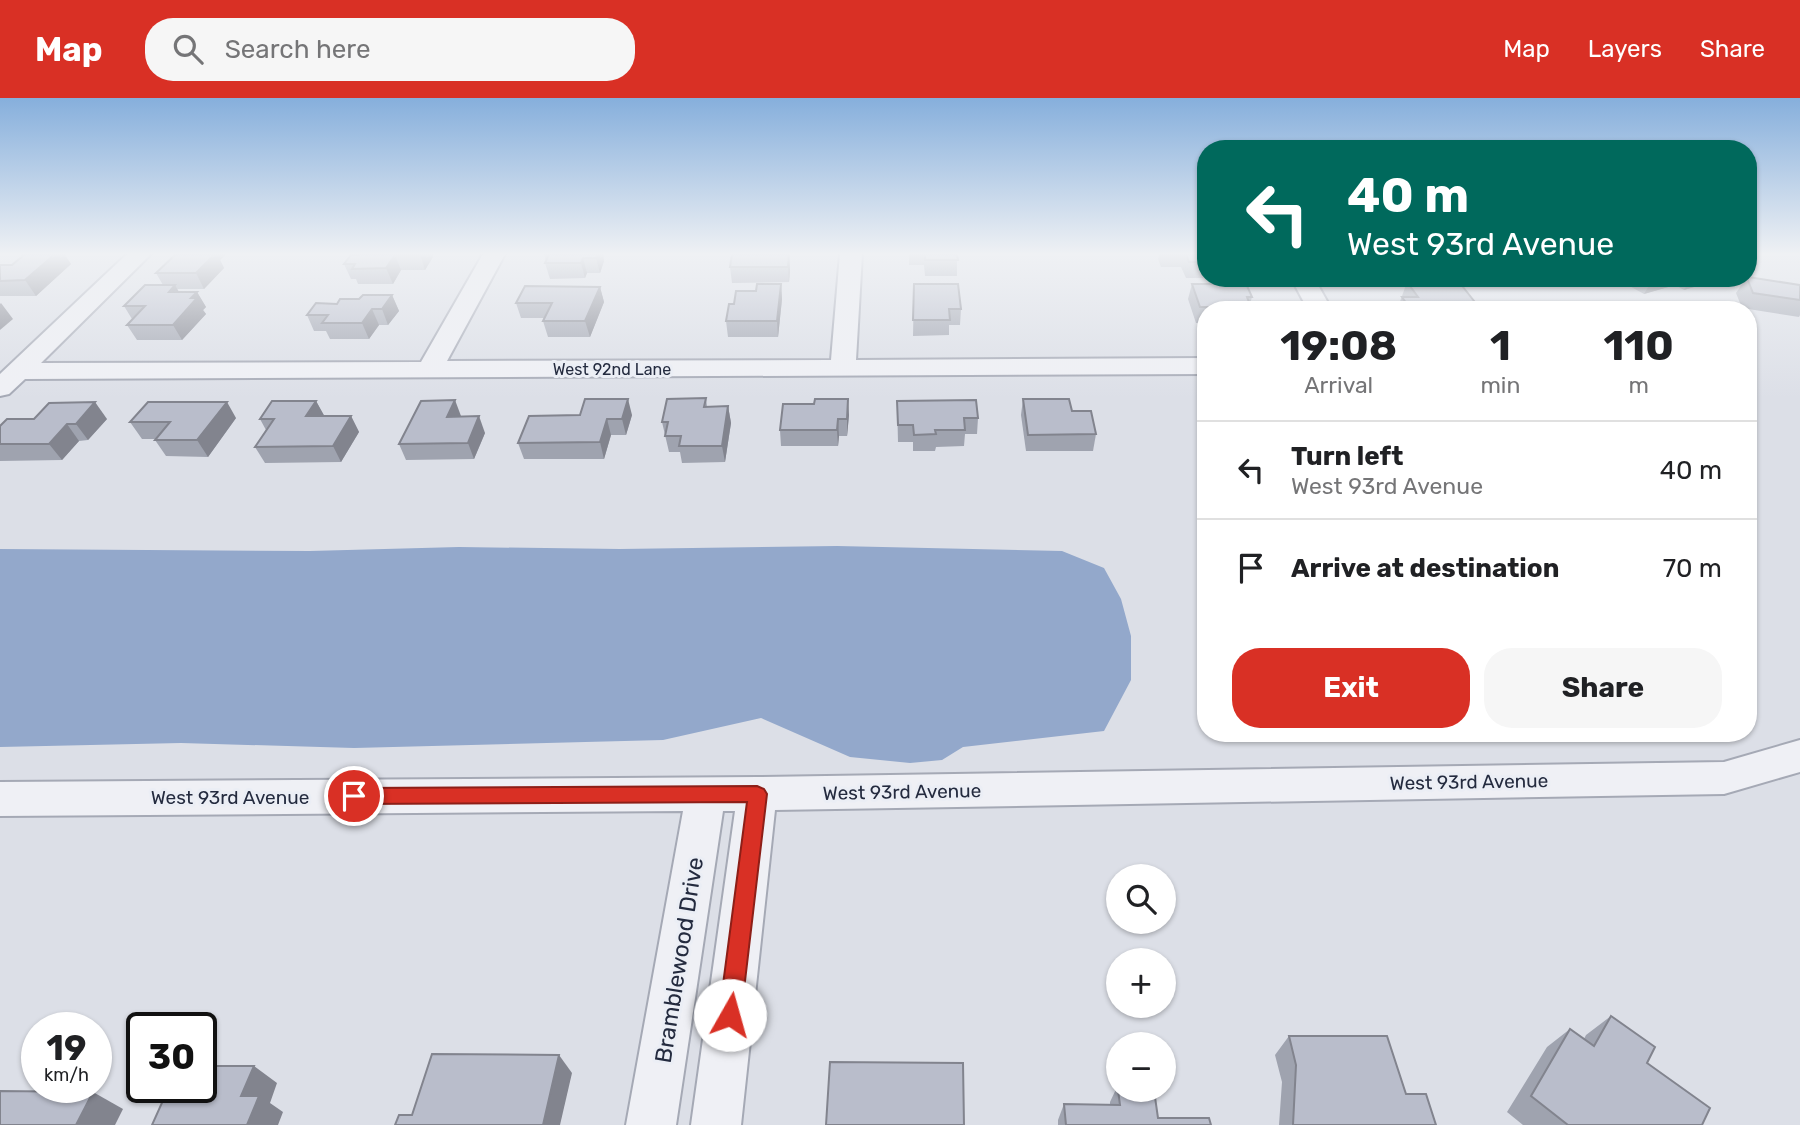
<!DOCTYPE html>
<html lang="en">
<head>
<meta charset="utf-8">
<style>
  body { margin:0; font-family:Rubik,sans-serif; background:#f6f6f6; color:#202124; height:100vh; display:flex; flex-direction:column; font-size:26px; white-space:nowrap }
  * { box-sizing:border-box; margin:0 }
  p { font-size:23px; color:#757577 }
  .icon { flex:none; width:38px; height:38px; fill:none; stroke:currentColor; stroke-width:2; stroke-linecap:round; stroke-linejoin:round }
  .map { position:relative; flex:1; overflow:hidden }
  .side { position:absolute; left:1197px; top:203px; width:560px; height:441px; display:flex; flex-direction:column; background:#fff; border-radius:28px; box-shadow:0 2px 5px #0004 }
  .side>* { flex:none }
  .top-card { position:absolute; left:1197px; top:42px; width:560px; height:147px; border-radius:28px; box-shadow:0 2px 5px #0004; background:#00695c; color:#fff; overflow:hidden }
  .fabs { position:absolute; left:1106px; top:766px; display:grid; gap:14px }
  .fabs a { display:grid; place-items:center; width:70px; height:70px; border-radius:50%; background:#fff; box-shadow:0 2px 5px #0004; font-size:35px }
  .speed { position:absolute; left:21px; top:914px; display:flex; gap:14px; font-size:35px; font-weight:700; text-align:center }
  .speed>* { display:grid; place-content:center; width:91px; height:91px; border-radius:50%; background:#fff; box-shadow:0 2px 5px #0004; line-height:1 }
  .speed small { font-size:18px; font-weight:400 }
  .speed .limit { border:4px solid #111; border-radius:10px; background:#fff; color:#111 }
  .pin { position:absolute; display:grid; place-items:center; width:60px; height:60px; color:#fff; margin:-30px; border:4px solid #fff; border-radius:50%; box-shadow:0 2px 7px #0007 }
  .me { position:absolute; width:77px; margin:-38px; rotate:7deg; stroke-linejoin:round; filter:drop-shadow(0 0 5px #0008) }
  .turn { display:flex; align-items:center; gap:24px; height:147px; padding:0 35px; font-size:32px }
  .turn .icon { width:91px; height:91px; stroke-width:2.5 }
  .turn b { display:block; font-size:49px; line-height:60px }
  .eta { display:flex; justify-content:space-evenly; align-items:center; height:119px; text-align:center }
  .eta b { font-size:42px; font-weight:700; line-height:49px }
  .primary-button { display:flex; gap:14px; margin-top:auto; padding:14px 35px }
  .primary-button a { flex:1; height:80px; border-radius:28px; background:#d93025; color:#fff; font-size:28px; font-weight:700; line-height:80px; text-align:center }
  .primary-button a+a { background:#f6f6f6; color:#202124 }
  ul { padding:0; list-style:none }
  li { display:flex; align-items:center; gap:21px; height:98px; padding:0 35px; border-top:2px solid #e0e0e0 }
  li div { flex:1 }
  li b { display:block; font-size:26px }
  li em { font-style:normal }
  header { display:flex; align-items:center; gap:42px; box-sizing:border-box; height:98px; padding:0 35px; background:#d93025; color:#fff }
  header strong { font-size:33px }
  nav { display:flex; gap:38px; margin-inline-start:auto; font-size:24px }
  .search { width:490px; height:63px; background:#f6f6f6; display:flex; align-items:center; gap:18px; box-sizing:border-box; padding:0 24px; border-radius:28px; color:#757577; font-size:26px }
  .map>svg:first-child { display:block }
  .water { fill:#93a8cb }
  .lines { fill:none; stroke-linecap:round; stroke-linejoin:round }
  .minor-casing { stroke:#a5a9b5; stroke-width:4 }
  .minor { fill:#eff0f5; fill-rule:evenodd }
  .wall { fill:#9fa3af }
  .shaded-wall { fill:#82848e }
  .building { fill:#b9bdcb; stroke:#82848e; stroke-width:2 }
  .route { fill:#d93025; stroke:#8d1f18; stroke-width:2 }
  .labels { text-anchor:middle; dominant-baseline:central; stroke-width:6; stroke-linejoin:round; paint-order:stroke }
  .far-street-label { font-size:16px; fill:#242b3f; stroke:#ebeef5 }
  .street-label { font-size:19px; fill:#242b3f; stroke:#ebeef5 }
  .near-street-label { font-size:23px; fill:#242b3f; stroke:#ebeef5 }
</style>
</head>
<body>
<header>
<strong>Map</strong>
<div class="search"><svg class="icon" aria-label="search" viewBox="0 0 24 24"><circle cx="10" cy="10" r="6"/><path d="M15 15l6 6"/></svg>Search here</div>
<nav><a>Map</a><a>Layers</a><a>Share</a></nav>
</header>
<div class="map">
<svg width="1800" height="1027" viewBox="0 0 1800 1027">
  <rect width="100%" height="100%" fill="#dcdfe7"/>
  <polygon class="water" points="837,448 1062,453 1104,470 1121,501 1131,538 1131,582 1104,633 963,649 942,662 910,665 850,659 761,620 663,642 354,650 181,645 0,649 0,451 310,453 459,449 620,451"/>
  <g class="lines">
    <g class="minor-casing">
      <g id="minor">
        <polygon points="127,156 151,156 41,265 421,264 483,156 505,156 447,263 831,262 840,156 862,156 856,262 1206,260 1206,276 25,281 9,296 0,298 0,276"/>
        <polygon points="1291,180 1314,180 1332,212 1308,212"/>
        <polygon points="1800,642 1800,674 1724,696 775,712 741,1027 691,1027 735,713 723,713 676,1027 626,1027 683,713 0,718 0,684 757,679 1724,664"/>
      </g>
    </g>
    <use href="#minor" class="minor"/>
  </g>
  <g class="wall">
    <polygon points="25,156 64,156 71,166 36,198 0,198 0,167 12,167"/>
    <polygon points="176,156 225,156 225,157 220,162 224,170 204,191 177,191 179,194 197,194 206,209 203,212 206,216 182,242 137,242 127,227 132,221 124,208 163,187 156,175"/>
    <polygon points="362,156 432,156 433,159 425,172 401,172 393,186 358,186 356,181 351,181 344,166"/>
    <polygon points="544,156 603,156 604,163 600,175 587,175 585,180 550,181 545,165 546,163"/>
    <polygon points="789,156 790,172 789,184 732,185 730,169"/>
    <polygon points="909,156 957,156 957,178 925,178 924,167 909,167"/>
    <polygon points="1159,156 1206,156 1206,180 1186,180 1181,169 1161,169 1158,161"/>
    <polygon points="1217,180 1252,199 1250,206 1252,212 1206,212 1206,225 1196,225 1188,201 1192,186 1216,186"/>
    <polygon points="1381,180 1412,180 1412,183 1382,182"/>
    <polygon points="1615,180 1708,180 1704,186 1684,192 1675,187 1644,196"/>
    <polygon points="1746,180 1800,187 1800,217 1799,219 1742,210 1736,195"/>
    <polygon points="1407,184 1478,208 1477,212 1397,212"/>
    <polygon points="781,186 782,201 778,239 728,239 726,223 734,206"/>
    <polygon points="914,186 961,211 960,227 949,227 949,237 913,238"/>
    <polygon points="600,189 604,204 590,239 548,239 543,223 544,220 521,220 516,205"/>
    <polygon points="392,197 399,213 388,227 379,227 369,241 330,241 326,233 314,233 307,217 337,206"/>
    <polygon points="706,300 707,309 728,308 731,325 725,364 682,365 680,354 669,354 662,324"/>
    <polygon points="1023,301 1072,313 1096,336 1093,353 1026,353 1021,317"/>
    <polygon points="316,303 324,318 351,318 359,334 341,364 265,365 255,349 266,332 260,321"/>
    <polygon points="897,303 978,320 977,336 965,336 964,348 936,349 935,353 913,353 913,344 898,344"/>
    <polygon points="632,317 626,337 611,337 604,361 524,361 518,345 529,318"/>
    <polygon points="849,317 847,338 839,338 838,348 781,348 780,332"/>
    <polygon points="461,319 485,335 474,361 406,362 399,346"/>
    <polygon points="236,320 208,359 166,358 155,342 156,341 142,341 130,324"/>
    <polygon points="107,321 88,342 79,343 62,362 0,363 0,328"/>
    <polygon points="1611,918 1647,965 1702,1027 1523,1027 1507,1014 1547,949 1570,931 1584,941 1586,937"/>
    <polygon points="1289,938 1406,996 1436,1027 1279,1027 1282,984 1275,957"/>
    <polygon points="1118,987 1158,1020 1211,1027 1058,1027 1058,1022 1064,1006 1110,1007 1110,1004"/>
  </g>
  <g class="shaded-wall">
    <polygon points="55,156 64,156 71,166 36,198 25,182"/>
    <polygon points="205,156 225,156 225,157 220,162 224,170 204,191 196,175"/>
    <polygon points="420,156 432,156 433,159 425,172"/>
    <polygon points="598,156 603,156 604,163 600,175 596,160"/>
    <polygon points="789,156 790,172 789,184 788,169"/>
    <polygon points="395,157 401,172 393,186 386,170"/>
    <polygon points="583,160 587,175 585,180 581,165"/>
    <polygon points="1680,180 1675,187 1644,196 1653,181"/>
    <polygon points="1691,180 1708,180 1704,186 1684,192"/>
    <polygon points="781,186 782,201 778,239 777,223"/>
    <polygon points="175,187 184,203 169,194"/>
    <polygon points="600,189 604,204 590,239 585,223"/>
    <polygon points="197,194 206,209 203,212 206,216 182,242 173,227 191,200"/>
    <polygon points="392,197 399,213 388,227 382,211"/>
    <polygon points="1,205 13,221 0,232 0,206"/>
    <polygon points="372,211 379,227 369,241 362,225"/>
    <polygon points="628,301 632,317 626,337 622,321"/>
    <polygon points="848,301 849,317 847,338 847,321"/>
    <polygon points="455,302 461,318 447,319"/>
    <polygon points="316,303 325,319 306,318"/>
    <polygon points="95,304 107,321 88,342 76,326"/>
    <polygon points="227,304 236,320 208,359 197,342"/>
    <polygon points="728,308 731,325 725,364 722,348"/>
    <polygon points="351,318 359,334 341,364 333,348"/>
    <polygon points="479,318 485,335 474,361 468,345"/>
    <polygon points="607,321 611,337 604,361 600,344"/>
    <polygon points="838,321 839,338 838,348 837,332"/>
    <polygon points="67,326 79,343 62,362 49,346"/>
    <polygon points="559,957 572,975 560,1027 543,1027"/>
    <polygon points="254,968 277,985 270,1005 283,1014 278,1027 247,1027 241,998"/>
    <polygon points="93,994 123,1011 115,1027 76,1027"/>
  </g>
  <g class="building">
    <polygon points="25,156 55,156 25,182 0,183 0,167 12,167"/>
    <polygon points="176,156 215,156 196,175 156,175"/>
    <polygon points="362,156 420,156 395,157 386,170 352,171 355,166 344,166 351,157"/>
    <polygon points="549,156 598,156 596,160 583,160 581,165 545,165"/>
    <polygon points="732,156 789,156 788,169 730,169"/>
    <polygon points="925,156 957,156 958,162 925,162"/>
    <polygon points="1186,156 1206,156 1206,164 1189,164"/>
    <polygon points="1748,179 1800,187 1800,202 1753,195 1747,180"/>
    <polygon points="1217,180 1244,181 1252,199 1247,199 1252,212 1215,212 1214,209 1200,209 1192,186 1219,186"/>
    <polygon points="1407,184 1459,184 1478,208 1441,209 1443,212 1411,212 1402,199 1418,199"/>
    <polygon points="757,186 781,186 777,223 726,223 729,206 734,206 736,193 756,193"/>
    <polygon points="914,186 958,186 961,211 949,211 950,222 913,222"/>
    <polygon points="145,187 175,187 169,194 197,194 191,200 197,200 173,227 127,227 145,208 124,208"/>
    <polygon points="525,188 600,189 585,223 543,223 552,205 516,205"/>
    <polygon points="363,197 392,197 382,211 372,211 362,225 322,225 328,217 307,217 316,205 337,206 340,201 359,201"/>
    <polygon points="706,300 704,309 728,308 722,348 679,348 681,338 665,338 668,324 662,324 667,301"/>
    <polygon points="585,301 628,301 622,321 607,321 600,344 518,345 529,318 580,317"/>
    <polygon points="815,301 848,301 847,321 838,321 837,332 780,332 783,306 814,306"/>
    <polygon points="1023,301 1069,301 1072,313 1091,313 1096,336 1028,337"/>
    <polygon points="455,302 447,319 479,318 468,345 399,346 421,303"/>
    <polygon points="976,302 978,320 964,320 965,332 935,332 936,336 914,337 913,327 898,327 897,303"/>
    <polygon points="272,303 316,303 306,318 351,318 333,348 255,349 274,321 260,321"/>
    <polygon points="95,304 76,326 67,326 49,346 0,346 0,328 7,321 34,321 49,305"/>
    <polygon points="148,304 227,304 197,342 155,342 170,324 130,324"/>
    <polygon points="1611,918 1655,949 1647,965 1710,1010 1702,1027 1568,1027 1531,998 1570,931 1594,948"/>
    <polygon points="1289,938 1387,938 1406,996 1426,996 1436,1027 1293,1027 1296,967"/>
    <polygon points="432,956 559,957 543,1027 395,1027 399,1017 412,1017"/>
    <polygon points="830,964 963,965 964,1027 826,1027"/>
    <polygon points="216,968 254,968 241,998 259,998 247,1027 152,1027 165,998 203,998"/>
    <polygon points="1118,992 1154,992 1158,1020 1209,1020 1211,1027 1066,1027 1064,1006 1120,1007"/>
    <polygon points="0,993 93,994 76,1027 0,1027"/>
  </g>
  <linearGradient id="sky" x2="0" y2="1"><stop stop-color="#86afdc"/><stop offset="0.52" stop-color="#eff1f4"/><stop offset="1" stop-color="#eff1f4" stop-opacity="0"/></linearGradient>
  <rect width="1800" height="300" fill="url(#sky)"/>
  <polygon class="route" points="757,688 764,691 767,696 741,917 738,924 730,928 722,924 719,917 747,704 354,706 347,704 345,698 347,693 354,690"/>
  <g class="labels">
    <g class="far-street-label">
      <text x="612" y="271">West 92nd Lane</text>
    </g>
    <g class="street-label">
      <text transform="translate(1469 684) rotate(-1)">West 93rd Avenue</text>
      <text transform="translate(902 694) rotate(-1)">West 93rd Avenue</text>
      <text x="230" y="699">West 93rd Avenue</text>
    </g>
    <g class="near-street-label">
      <text transform="translate(679 862) rotate(-81)">Bramblewood Drive</text>
    </g>
  </g>
</svg>
<div class="fabs">
<a><svg class="icon" aria-label="search" viewBox="0 0 24 24"><circle cx="10" cy="10" r="6"/><path d="M15 15l6 6"/></svg></a>
<a>+</a>
<a>−</a>
</div>
<div class="speed"><div>19<small>km/h</small></div><div class="limit">30</div></div>
<div class="pin" style="left:354px;top:698px;background:#d93025"><svg class="icon" aria-label="arrive" viewBox="0 0 24 24"><path d="M6 21V4h12l-3 4 3 4H6"/></svg></div>
<svg class="me" style="left:730px;top:917px" viewBox="-20 -20 40 40"><circle r="19" fill="#fff"/><path d="M0-13L10 11 0 6-10 11z" fill="#d93025"/></svg>
<div class="top-card">
<div class="turn"><svg class="icon" aria-label="left" viewBox="0 0 24 24"><path d="M17 20v-9H6M10 6l-5 5 5 5"/></svg><div><b>40 m</b>West 93rd Avenue</div></div>
</div>
<section class="side">
<div class="eta">
<div><b>19:08</b><p>Arrival</p></div>
<div><b>1</b><p>min</p></div>
<div><b>110</b><p>m</p></div>
</div>
<ul>
<li><svg class="icon" aria-label="left" viewBox="0 0 24 24"><path d="M17 20v-9H6M10 6l-5 5 5 5"/></svg><div><b>Turn left</b><p>West 93rd Avenue</p></div><em>40 m</em></li>
<li><svg class="icon" aria-label="arrive" viewBox="0 0 24 24"><path d="M6 21V4h12l-3 4 3 4H6"/></svg><div><b>Arrive at destination</b></div><em>70 m</em></li>
</ul>
<div class="primary-button"><a>Exit</a><a>Share</a></div>
</section>
</div>
</body>
</html>
